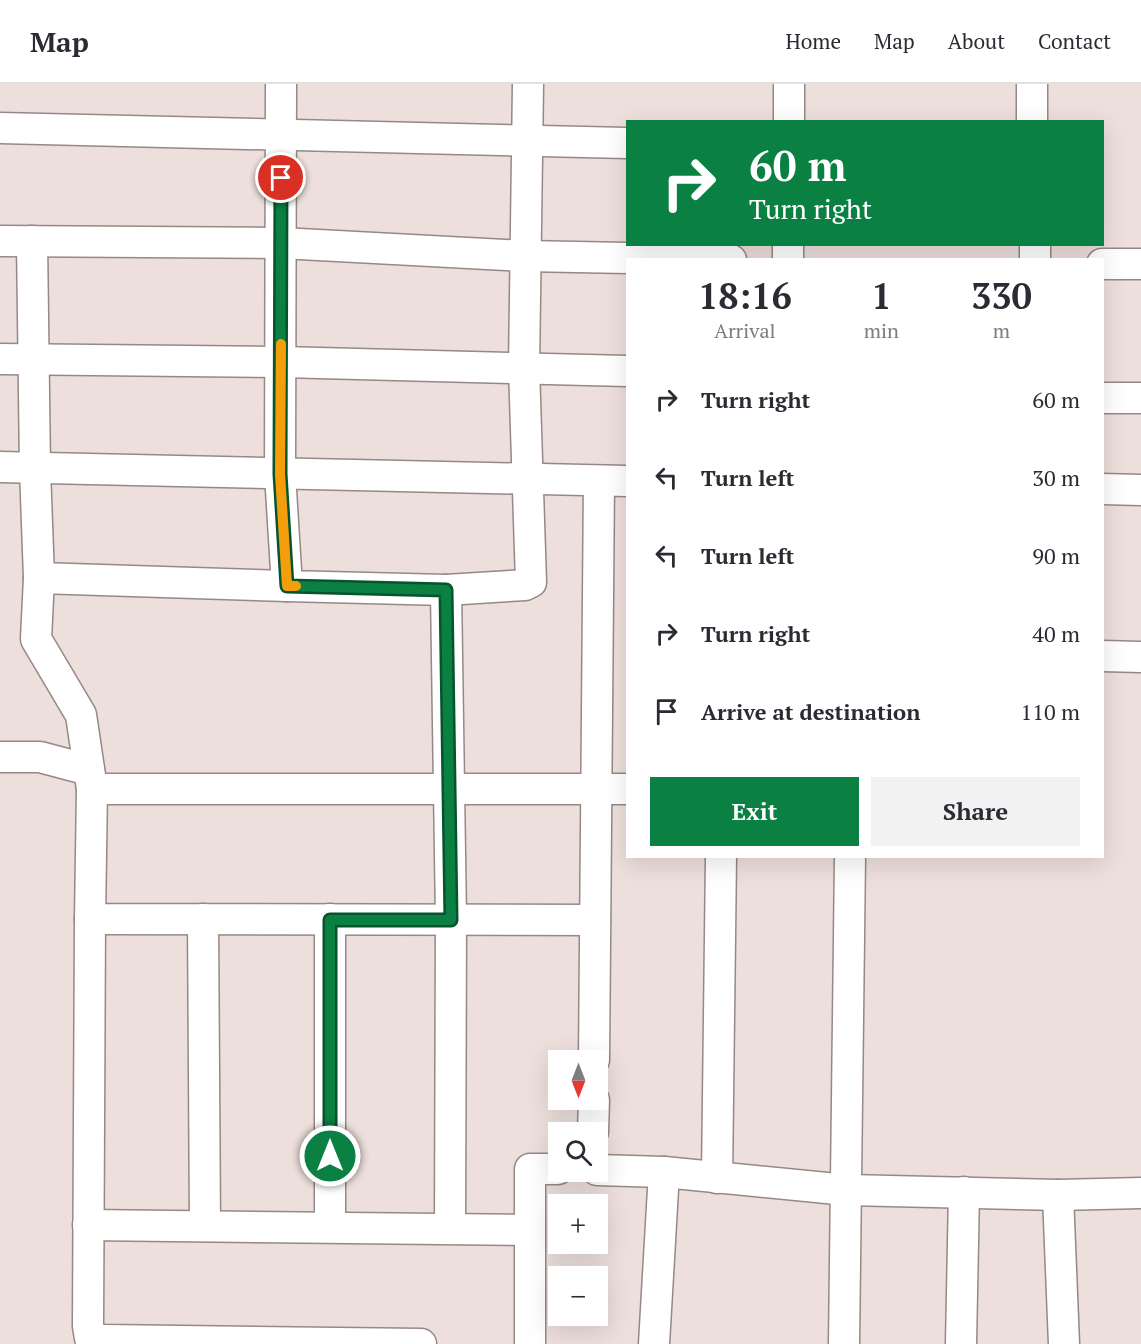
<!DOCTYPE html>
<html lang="en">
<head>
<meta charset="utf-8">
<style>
  body { margin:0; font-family:"PT Serif",serif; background:#f2f2f3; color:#2b2b33; height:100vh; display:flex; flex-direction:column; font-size:22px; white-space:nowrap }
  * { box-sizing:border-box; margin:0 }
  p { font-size:20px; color:#7c7c81 }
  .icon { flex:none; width:33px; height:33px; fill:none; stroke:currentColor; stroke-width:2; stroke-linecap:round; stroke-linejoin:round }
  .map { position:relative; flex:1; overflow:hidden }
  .panel { position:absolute; left:626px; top:174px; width:478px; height:600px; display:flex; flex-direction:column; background:#fff; border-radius:0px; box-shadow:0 6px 24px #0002 }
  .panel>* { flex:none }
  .banner { position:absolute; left:626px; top:36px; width:478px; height:126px; border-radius:0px; box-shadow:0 6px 24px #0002; background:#0b8043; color:#fff; overflow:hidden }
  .needle { width:39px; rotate:180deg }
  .tools { position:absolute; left:548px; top:966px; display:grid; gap:12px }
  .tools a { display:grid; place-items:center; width:60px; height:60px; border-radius:0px; background:#fff; box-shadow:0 6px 24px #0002; font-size:30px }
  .pin { position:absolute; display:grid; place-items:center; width:51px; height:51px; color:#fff; margin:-26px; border:3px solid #fff; border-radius:50%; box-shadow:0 2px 6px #0007 }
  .me { position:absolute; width:66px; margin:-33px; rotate:0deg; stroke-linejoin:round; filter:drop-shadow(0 0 4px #0008) }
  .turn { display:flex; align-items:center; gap:21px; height:126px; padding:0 24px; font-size:27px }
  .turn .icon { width:78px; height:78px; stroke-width:2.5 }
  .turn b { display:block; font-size:42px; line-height:51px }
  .eta { display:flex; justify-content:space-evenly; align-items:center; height:102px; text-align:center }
  .eta b { font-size:36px; font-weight:600; line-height:42px }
  .cta { display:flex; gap:12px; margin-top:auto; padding:12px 24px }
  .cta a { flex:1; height:69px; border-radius:0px; background:#0b8043; color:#fff; font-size:24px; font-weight:600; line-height:69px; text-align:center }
  .cta a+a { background:#f2f2f3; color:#2b2b33 }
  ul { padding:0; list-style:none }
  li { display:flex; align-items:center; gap:18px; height:78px; padding:0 24px }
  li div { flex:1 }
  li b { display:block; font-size:22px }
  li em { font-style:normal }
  header { display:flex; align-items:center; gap:36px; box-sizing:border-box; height:84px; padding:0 30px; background:#fff; border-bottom:2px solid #e1e1e2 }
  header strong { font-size:28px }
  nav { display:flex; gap:33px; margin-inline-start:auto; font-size:21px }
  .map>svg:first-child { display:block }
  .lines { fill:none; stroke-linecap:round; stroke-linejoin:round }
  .minor-casing { stroke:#968885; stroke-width:33 }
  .minor { stroke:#fff; stroke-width:30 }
  .route-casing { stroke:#07532c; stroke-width:15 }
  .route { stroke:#0b8043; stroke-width:10 }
  .slow { stroke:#f59e0b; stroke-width:10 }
</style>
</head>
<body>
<header>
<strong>Map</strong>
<nav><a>Home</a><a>Map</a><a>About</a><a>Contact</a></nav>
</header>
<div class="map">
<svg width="1141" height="1260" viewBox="0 0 1141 1260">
  <rect width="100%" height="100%" fill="#eddfdb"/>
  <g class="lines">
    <g class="minor-casing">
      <g id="minor">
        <polyline points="281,0 280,390 287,502 446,506 525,501 531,498 524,284 528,0"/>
        <polyline points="1032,0 1032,38"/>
        <polyline points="789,38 789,0"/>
        <polyline points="0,44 627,59"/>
        <polyline points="0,157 281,159 524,172 731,176"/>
        <polyline points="32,157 35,385 39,494 36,555 81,631 92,705 90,835 595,836"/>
        <polyline points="788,160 788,176"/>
        <polyline points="1035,160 1035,176"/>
        <polyline points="1102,180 1141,180"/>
        <polyline points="0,275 281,278 627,287"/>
        <polyline points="1102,314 1141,314"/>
        <polyline points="0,383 627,397"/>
        <polyline points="1102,405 1141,406"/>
        <polyline points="39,494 287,502"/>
        <polyline points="446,506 451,836 450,1144"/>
        <polyline points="1102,572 1141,573"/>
        <polyline points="0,673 40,673 89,686"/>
        <polyline points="92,705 627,705"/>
        <polyline points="90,835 88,1242 90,1254 105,1256 421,1260"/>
        <polyline points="203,835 205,1142"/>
        <polyline points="330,835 330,1143"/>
        <polyline points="594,976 599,397"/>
        <polyline points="593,1048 594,1016"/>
        <polyline points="597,1086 664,1088 847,1106 1058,1111 1141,1109"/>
        <polyline points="717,1094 721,772"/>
        <polyline points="1058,1111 1064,1260"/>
        <polyline points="88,1141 529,1146"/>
        <polyline points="530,1260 530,1085 558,1085"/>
        <polyline points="654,1260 664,1088"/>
        <polyline points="844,1260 850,772"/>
        <polyline points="961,1260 964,1108"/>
      </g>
    </g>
    <use href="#minor" class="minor"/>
  </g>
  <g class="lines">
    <g class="route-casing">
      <polyline id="route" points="281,94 280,390 287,502 446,506 451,836 330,836 330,1072"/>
    </g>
    <use href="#route" class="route"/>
    <polyline class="slow" points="281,260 280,390 287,502 296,502"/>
  </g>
</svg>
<div class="tools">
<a><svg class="needle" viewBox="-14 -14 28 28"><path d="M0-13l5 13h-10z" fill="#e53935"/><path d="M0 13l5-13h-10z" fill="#7c7c81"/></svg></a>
<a><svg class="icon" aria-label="search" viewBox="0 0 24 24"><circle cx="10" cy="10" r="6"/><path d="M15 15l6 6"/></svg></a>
<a>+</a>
<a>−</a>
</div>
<div class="pin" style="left:281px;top:94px;background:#d93025"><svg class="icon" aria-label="arrive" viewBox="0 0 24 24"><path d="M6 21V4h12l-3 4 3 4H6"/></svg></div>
<svg class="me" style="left:330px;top:1072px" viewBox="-20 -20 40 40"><circle r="17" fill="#0b8043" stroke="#fff" stroke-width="3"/><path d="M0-11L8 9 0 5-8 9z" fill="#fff"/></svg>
<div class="banner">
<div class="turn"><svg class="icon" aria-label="right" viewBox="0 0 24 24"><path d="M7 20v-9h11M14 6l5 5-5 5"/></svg><div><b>60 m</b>Turn right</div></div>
</div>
<section class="panel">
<div class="eta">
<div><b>18:16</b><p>Arrival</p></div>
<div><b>1</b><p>min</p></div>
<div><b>330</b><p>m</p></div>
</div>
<ul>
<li><svg class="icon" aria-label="right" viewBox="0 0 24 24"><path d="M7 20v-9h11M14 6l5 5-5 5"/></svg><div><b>Turn right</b></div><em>60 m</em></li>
<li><svg class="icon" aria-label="left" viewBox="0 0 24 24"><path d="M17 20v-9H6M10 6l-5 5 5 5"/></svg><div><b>Turn left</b></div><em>30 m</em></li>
<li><svg class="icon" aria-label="left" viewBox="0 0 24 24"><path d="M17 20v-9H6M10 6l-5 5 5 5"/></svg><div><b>Turn left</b></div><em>90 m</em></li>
<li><svg class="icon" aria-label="right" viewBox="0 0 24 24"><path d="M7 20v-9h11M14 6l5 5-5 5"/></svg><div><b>Turn right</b></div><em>40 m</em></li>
<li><svg class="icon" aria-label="arrive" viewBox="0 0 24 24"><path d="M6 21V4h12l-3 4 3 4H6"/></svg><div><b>Arrive at destination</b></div><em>110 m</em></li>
</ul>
<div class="cta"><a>Exit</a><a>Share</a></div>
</section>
</div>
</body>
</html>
